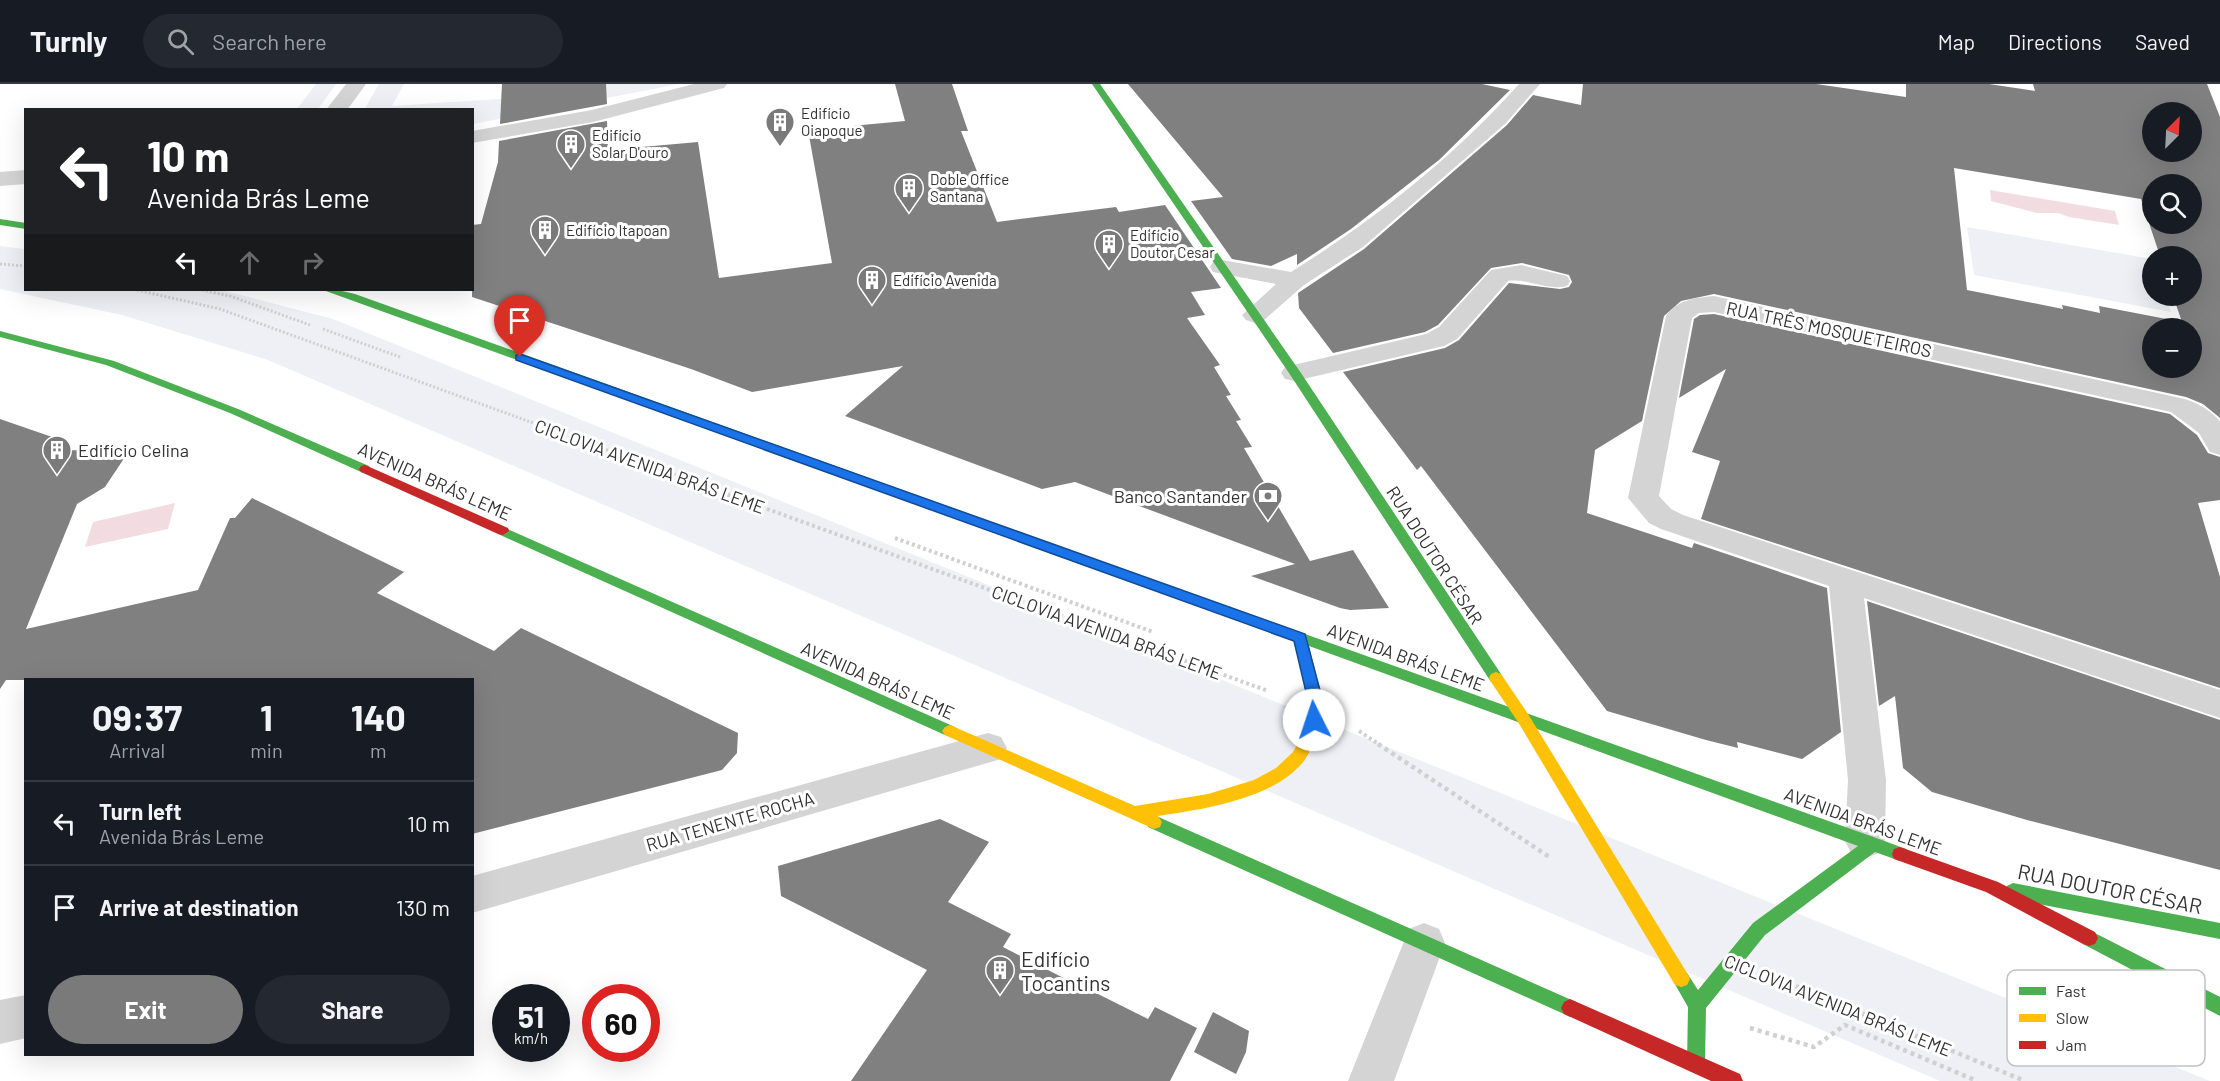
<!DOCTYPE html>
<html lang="en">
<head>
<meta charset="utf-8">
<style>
  body { margin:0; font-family:Barlow,sans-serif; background:#242831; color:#f1f3f6; height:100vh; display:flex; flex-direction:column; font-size:22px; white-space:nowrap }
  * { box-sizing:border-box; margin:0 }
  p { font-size:20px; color:#9ea1a6 }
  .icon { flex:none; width:33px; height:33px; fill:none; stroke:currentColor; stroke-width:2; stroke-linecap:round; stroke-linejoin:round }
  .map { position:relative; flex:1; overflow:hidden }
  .panel { position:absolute; left:24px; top:594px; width:450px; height:378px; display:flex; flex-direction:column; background:#171b24; border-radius:0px; box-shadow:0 6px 24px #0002 }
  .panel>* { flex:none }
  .guide { position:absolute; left:24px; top:24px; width:450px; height:183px; border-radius:0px; box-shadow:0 6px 24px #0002; background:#202124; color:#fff; overflow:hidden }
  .needle { width:39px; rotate:24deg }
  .tools { position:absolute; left:2142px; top:18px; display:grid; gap:12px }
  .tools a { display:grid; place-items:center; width:60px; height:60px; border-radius:50%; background:#171b24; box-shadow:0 6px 24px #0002; font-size:30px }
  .speed { position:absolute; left:492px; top:900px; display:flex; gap:12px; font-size:30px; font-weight:700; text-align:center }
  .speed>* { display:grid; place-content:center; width:78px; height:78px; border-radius:50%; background:#171b24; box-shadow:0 6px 24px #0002; line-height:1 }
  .speed small { font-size:15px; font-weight:400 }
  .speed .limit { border:9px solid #d22; background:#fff; color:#111 }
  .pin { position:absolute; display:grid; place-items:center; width:51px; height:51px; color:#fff; margin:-62px -26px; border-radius:50% 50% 50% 0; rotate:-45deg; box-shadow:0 0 6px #0007 }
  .pin .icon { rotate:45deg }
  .me { position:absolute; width:66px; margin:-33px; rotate:356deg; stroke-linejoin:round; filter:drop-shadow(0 0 4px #0008) }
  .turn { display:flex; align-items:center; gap:21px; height:126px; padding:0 24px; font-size:27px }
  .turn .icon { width:78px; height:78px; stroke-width:2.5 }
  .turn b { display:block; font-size:42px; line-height:51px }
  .lanes { display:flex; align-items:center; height:57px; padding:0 24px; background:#0003; justify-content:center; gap:30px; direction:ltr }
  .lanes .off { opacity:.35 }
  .eta { display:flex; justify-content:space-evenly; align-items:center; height:102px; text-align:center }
  .eta b { font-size:36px; font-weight:700; line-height:42px }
  .button { display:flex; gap:12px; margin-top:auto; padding:12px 24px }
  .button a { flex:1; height:69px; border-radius:36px; background:#7a7a7a; color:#fff; font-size:24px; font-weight:700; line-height:69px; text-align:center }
  .button a+a { background:#242831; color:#f1f3f6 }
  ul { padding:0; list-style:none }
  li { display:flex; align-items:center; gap:18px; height:84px; padding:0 24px; border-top:2px solid #363941 }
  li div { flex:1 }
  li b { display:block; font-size:22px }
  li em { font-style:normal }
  header { display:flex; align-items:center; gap:36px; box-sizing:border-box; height:84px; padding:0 30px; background:#171b24; border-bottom:2px solid #363941 }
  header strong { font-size:28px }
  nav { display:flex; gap:33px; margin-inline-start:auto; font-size:21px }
  .search { width:420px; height:54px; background:#242831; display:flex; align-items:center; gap:15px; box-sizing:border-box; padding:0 21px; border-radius:33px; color:#9ea1a6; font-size:22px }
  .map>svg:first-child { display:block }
  .green { fill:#eef0f6 }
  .water { fill:#f2dce2 }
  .building { fill:#808080; fill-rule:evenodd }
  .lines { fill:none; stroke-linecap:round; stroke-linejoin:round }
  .path-far2 { stroke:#d0d0d0; stroke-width:3; stroke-dasharray:2 2; stroke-linecap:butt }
  .path-far1 { stroke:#d0d0d0; stroke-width:4; stroke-dasharray:3 3; stroke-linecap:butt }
  .path { stroke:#d0d0d0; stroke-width:4.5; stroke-dasharray:4 4; stroke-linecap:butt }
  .street { fill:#d4d4d4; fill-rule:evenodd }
  .fast { fill:#4caf50; fill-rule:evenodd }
  .slow { fill:#ffc107; fill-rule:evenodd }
  .jam { fill:#c62828; fill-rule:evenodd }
  .route { fill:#1a73e8; stroke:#114b97; stroke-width:1.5 }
  .labels { text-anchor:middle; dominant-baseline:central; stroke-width:6; stroke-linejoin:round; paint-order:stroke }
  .far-poi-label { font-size:15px; fill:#323232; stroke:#fff; text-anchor:start }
  .street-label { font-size:18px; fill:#323232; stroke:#fff }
  .poi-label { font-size:18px; fill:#323232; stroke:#fff; text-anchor:start }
  .near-street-label { font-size:21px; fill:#323232; stroke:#fff }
  .near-poi-label { font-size:21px; fill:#323232; stroke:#fff; text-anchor:start }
  .key { fill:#fff; stroke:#c2c2c2; stroke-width:1.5 }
  .key-label { font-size:16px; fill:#323232 }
</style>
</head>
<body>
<header>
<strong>Turnly</strong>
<div class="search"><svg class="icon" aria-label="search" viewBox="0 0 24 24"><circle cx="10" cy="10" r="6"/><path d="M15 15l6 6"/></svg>Search here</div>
<nav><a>Map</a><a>Directions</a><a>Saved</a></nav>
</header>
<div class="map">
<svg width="2220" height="997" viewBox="0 0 2220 997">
  <rect width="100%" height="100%" fill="#fff"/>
  <g class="green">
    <polygon points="316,0 336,0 318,25 297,25"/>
    <polygon points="379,0 404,0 392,22 603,8 606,0 679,0 473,40 472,26 364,26"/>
    <polygon points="1967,143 2152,175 2152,212 2165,212 2171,228 1974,191"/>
    <polygon points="0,162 25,165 26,206 221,206 333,235 2210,997 1940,997 268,276 122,231 0,205"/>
  </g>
  <g class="water">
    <polygon points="1990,106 2115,127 2119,141 2069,133 2058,129 2037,129 1991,117"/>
    <polygon points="175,419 168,445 85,463 93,438"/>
  </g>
  <g class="building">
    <polygon points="502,0 606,0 607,20 500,40"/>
    <polygon points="895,0 952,0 968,47 961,47 997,138 1116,123 1119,128 1165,121 1221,204 1191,208 1205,231 1187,234 1220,281 1214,283 1231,311 1226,312 1241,336 1236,337 1252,363 1244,364 1310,477 1353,466 1389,524 1350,526 1340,524 1251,492 1295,480 1075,398 1042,405 845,332 903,282 752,308 691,285 472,213 472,141 481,140 498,78 499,57 607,37 608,66 698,58 719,194 832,179 808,46 905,37"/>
    <polygon points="1128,0 1482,0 1510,6 1439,76 1351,145 1297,181 1297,170 1271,182 1232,175 1191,117 1223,113"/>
    <path d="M 1583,0 L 1816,0 L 1906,13 L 1906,0 L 1989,0 L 2035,7 L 2033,0 L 2207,0 L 2220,33 L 2220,334 L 2203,320 L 2186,313 L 1714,210 L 1681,217 L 1664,232 L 1642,337 L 1595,366 L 1587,429 L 1692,464 L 1694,459 L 1827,504 L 1841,648 L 1802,675 L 1737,658 L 1738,664 L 1706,656 L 1607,627 L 1421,382 L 1417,386 L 1343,288 L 1445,264 L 1459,256 L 1509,199 L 1560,205 L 1569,203 L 1572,198 L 1569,191 L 1522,179 L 1491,184 L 1438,241 L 1425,248 L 1333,269 L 1299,224 L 1298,209 L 1364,165 L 1507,41 L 1533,11 L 1581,21 ZM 2152,28 L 2192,28 L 2192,68 L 2152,68 ZM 1954,84 L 2141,115 L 2160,172 L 2192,172 L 2192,212 L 2173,212 L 2182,238 L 2099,222 L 2100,229 L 2062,221 L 2063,225 L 1967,206 ZM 2152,100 L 2192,100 L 2192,140 L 2152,140 ZM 2152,244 L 2192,244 L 2192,284 L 2152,284 Z"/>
    <polygon points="1714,230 2170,330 2197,351 2208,369 2220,373 2220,416 2198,419 2220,493 2220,604 1701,435 1720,377 1692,368 1726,285 1679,314 1694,235 1700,231"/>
    <polygon points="0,335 55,354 57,366 129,367 105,403 77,420 26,545 198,506 230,434 235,434 252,414 404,488 377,509 494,567 521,544 738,649 737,669 722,686 472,750 472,596 6,596 0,605"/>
    <polygon points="1867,517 2220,636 2220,786 2027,736 1932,708 1903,684 1895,612 1879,622"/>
    <polygon points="940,735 989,758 948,818 1011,850 1003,863 1093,909 1094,908 1148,935 1155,923 1197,944 1170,997 851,997 927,886 781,812 778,782"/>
    <polygon points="1213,928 1249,947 1246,968 1236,990 1194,968"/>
  </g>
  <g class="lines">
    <g class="path-far2">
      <polyline points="0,180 26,182"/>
      <polyline points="137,206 220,225 676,391"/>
      <polyline points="202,206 230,212 310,241"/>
      <polyline points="323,245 400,273"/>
    </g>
    <g class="path-far1">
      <polyline points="671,390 1268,607"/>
      <polyline points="895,454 1153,548"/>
      <polyline points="1359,647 1380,661"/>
    </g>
    <g class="path">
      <polyline points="1378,660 1551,774"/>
      <polyline points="1781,896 2025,997"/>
      <polyline points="1750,944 1814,963 1845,941 1977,997"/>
    </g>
    <g class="street">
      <polygon points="346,0 366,0 347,26 326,26"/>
      <polygon points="694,0 727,0 724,4 593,38 472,59 472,47 592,26"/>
      <path d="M 1519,0 L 1540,0 L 1506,39 L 1363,163 L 1304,201 L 1264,236 L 1255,239 L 1246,236 L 1242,231 L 1276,200 L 1213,188 L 1210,183 L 1213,178 L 1222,176 L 1291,188 C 1374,136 1454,73 1519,0 Z"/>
      <polygon points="26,86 26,100 0,102 0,88"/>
      <path d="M 1521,181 L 1567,192 L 1570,197 L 1567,202 C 1547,207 1528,194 1508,197 L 1457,255 L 1444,262 L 1295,297 L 1285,295 L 1281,289 L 1285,283 L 1426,250 L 1439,243 L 1491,186 Z"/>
      <path d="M 1714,212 L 2180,314 C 2195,317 2209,325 2220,337 L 2220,371 L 2210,368 L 2199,349 L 2171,328 L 1714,228 L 1699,229 L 1692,234 L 1659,412 L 1671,425 L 1683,431 L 2220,606 L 2220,634 L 1864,514 L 1886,696 L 1885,757 L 1879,769 L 1865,774 L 1851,769 L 1845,757 L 1848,696 L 1829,502 L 1661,445 L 1649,439 L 1628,414 L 1666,232 C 1678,215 1695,214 1714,212 Z"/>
      <polygon points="988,649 1001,653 1007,664 1001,675 472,829 472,792"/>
      <polygon points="1424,839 1439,845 1445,859 1394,997 1348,997 1409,845"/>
      <polygon points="26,911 26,954 0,960 0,916"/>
    </g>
    <g class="fast">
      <polygon points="1092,0 1100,0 1301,289 1501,590 1503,594 1501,598 1491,598 1289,289"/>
      <polygon points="0,135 26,139 26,145 0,141"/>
      <polygon points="323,206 338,206 355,210 1061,463 1063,466 1061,469 1051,469"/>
      <polygon points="0,247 114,277 238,325 369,382 371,385 365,389 361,388 230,329 106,281 0,253"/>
      <polygon points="503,443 955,643 958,647 955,651 950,653 945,651 498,450 497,447"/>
      <polygon points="1207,515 1879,755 1906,765 1908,770 1906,775 1900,777 1875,768 1765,851 1706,924 1705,980 1703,987 1696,989 1689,987 1687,980 1688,923 1672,895 1675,889 1681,887 1687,889 1698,906 1753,839 1858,762 1309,562 1325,625 1314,656 1309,658 1304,656 1301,652 1311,625 1294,557 1202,523 1200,520"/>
      <polygon points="1154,731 1576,918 1579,924 1576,930 1570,933 1564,930 1148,743 1146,738 1148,733"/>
      <polygon points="2013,799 2220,839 2220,855 2013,815 2007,812 2005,807 2007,802"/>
      <polygon points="2089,846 2220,913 2220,932 2083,860 2080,854 2083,848"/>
    </g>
    <g class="slow">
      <polygon points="1496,588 1501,590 1528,630 1687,889 1690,895 1687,901 1681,903 1675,901 1518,638 1491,598 1489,594 1491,590"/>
      <path d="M 950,641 L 1135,722 L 1208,710 L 1254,696 L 1276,684 L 1293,668 L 1304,648 L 1309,646 L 1314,648 L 1317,652 C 1313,660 1309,670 1304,677 C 1274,715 1203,725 1158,732 L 1162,738 L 1160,743 L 1154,745 L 945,651 L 942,647 L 945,643 Z"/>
    </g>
    <g class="jam">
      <polygon points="365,381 508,444 509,447 503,451 498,450 361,388 359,385 361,382"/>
      <polygon points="1056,461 1212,517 1214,520 1207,525 1202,523 1051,469 1049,466"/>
      <polygon points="1900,763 1998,798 2095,848 2098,854 2095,860 2089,862 2083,860 1986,808 1894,775 1892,770 1894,765"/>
      <polygon points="1570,915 1740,990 1743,997 1711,997 1564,930 1561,924 1564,918"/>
    </g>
  </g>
  <polygon class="route" points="520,270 1305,550 1325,625 1319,641 1309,641 1306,636 1310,625 1294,557 516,276 516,271"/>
  <defs>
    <g id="building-pin" transform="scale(1.5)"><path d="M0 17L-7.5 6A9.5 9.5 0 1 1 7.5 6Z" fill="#7a7a7a" stroke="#fff"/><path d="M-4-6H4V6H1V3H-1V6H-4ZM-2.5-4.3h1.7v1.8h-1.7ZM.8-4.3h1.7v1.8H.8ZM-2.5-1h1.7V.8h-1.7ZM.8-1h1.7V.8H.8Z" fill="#fff"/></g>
    <g id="bank-pin" transform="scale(1.5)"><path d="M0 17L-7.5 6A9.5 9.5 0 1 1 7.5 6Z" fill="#7a7a7a" stroke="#fff"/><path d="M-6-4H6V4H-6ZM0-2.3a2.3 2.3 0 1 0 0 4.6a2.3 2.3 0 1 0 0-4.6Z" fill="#fff"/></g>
  </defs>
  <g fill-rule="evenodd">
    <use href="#building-pin" x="780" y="38"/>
    <use href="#building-pin" x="571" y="60"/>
    <use href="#building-pin" x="909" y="104"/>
    <use href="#building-pin" x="545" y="146"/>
    <use href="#building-pin" x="1109" y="160"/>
    <use href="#building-pin" x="872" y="196"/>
    <use href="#building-pin" x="57" y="366"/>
    <use href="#bank-pin" x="1268" y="412"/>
    <use href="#building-pin" x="1000" y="886"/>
  </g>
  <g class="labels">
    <g class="far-poi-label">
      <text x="801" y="29">Edifício<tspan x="801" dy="17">Oiapoque</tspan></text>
      <text x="592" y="51">Edifício<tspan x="592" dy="17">Solar D'ouro</tspan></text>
      <text x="930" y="95">Doble Office<tspan x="930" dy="17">Santana</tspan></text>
      <text x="566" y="146">Edifício Itapoan</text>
      <text x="1130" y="151">Edifício<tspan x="1130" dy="17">Doutor Cesar</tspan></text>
      <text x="893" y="196">Edifício Avenida</text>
    </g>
    <g class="street-label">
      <text transform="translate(1829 245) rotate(12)">RUA TRÊS MOSQUETEIROS</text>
      <text transform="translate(650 382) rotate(20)">CICLOVIA AVENIDA BRÁS LEME</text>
      <text transform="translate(435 397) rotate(24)">AVENIDA BRÁS LEME</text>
      <text transform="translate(1435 471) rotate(57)">RUA DOUTOR CÉSAR</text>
      <text transform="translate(1107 548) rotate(20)">CICLOVIA AVENIDA BRÁS LEME</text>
      <text transform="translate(1406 573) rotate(20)">AVENIDA BRÁS LEME</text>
      <text transform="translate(878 596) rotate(24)">AVENIDA BRÁS LEME</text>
      <text transform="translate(730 737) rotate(-16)">RUA TENENTE ROCHA</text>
      <text transform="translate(1863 737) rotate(20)">AVENIDA BRÁS LEME</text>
      <text transform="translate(1838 921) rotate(22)">CICLOVIA AVENIDA BRÁS LEME</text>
    </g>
    <g class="poi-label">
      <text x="78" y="366">Edifício Celina</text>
      <text x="1247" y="412" text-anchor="end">Banco Santander</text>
    </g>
    <g class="near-street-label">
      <text transform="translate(2110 804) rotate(11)">RUA DOUTOR CÉSAR</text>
    </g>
    <g class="near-poi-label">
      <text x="1021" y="874">Edifício<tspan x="1021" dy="24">Tocantins</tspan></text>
    </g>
  </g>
  <rect x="2007" y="886" width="198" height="96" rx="9" class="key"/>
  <rect x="2019" y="903" width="27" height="8" fill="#4caf50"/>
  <rect x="2019" y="930" width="27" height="8" fill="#ffc107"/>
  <rect x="2019" y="957" width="27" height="8" fill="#c62828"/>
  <g class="key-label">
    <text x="2056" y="913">Fast</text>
    <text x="2056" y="940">Slow</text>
    <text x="2056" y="967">Jam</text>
  </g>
</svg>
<div class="tools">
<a><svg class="needle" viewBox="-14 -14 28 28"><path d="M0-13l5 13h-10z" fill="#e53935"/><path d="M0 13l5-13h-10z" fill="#9ea1a6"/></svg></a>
<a><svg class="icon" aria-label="search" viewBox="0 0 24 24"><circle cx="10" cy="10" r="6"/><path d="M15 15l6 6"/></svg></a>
<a>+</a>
<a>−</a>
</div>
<div class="speed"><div>51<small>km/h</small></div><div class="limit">60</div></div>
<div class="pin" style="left:520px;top:273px;background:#d93025"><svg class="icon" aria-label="arrive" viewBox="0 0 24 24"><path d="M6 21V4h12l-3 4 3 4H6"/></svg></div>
<svg class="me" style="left:1314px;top:636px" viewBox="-20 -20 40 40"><circle r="19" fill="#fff"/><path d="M0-13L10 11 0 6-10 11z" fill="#1a73e8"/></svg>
<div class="guide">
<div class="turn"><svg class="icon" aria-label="left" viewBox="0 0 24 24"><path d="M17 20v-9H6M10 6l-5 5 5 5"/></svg><div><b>10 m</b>Avenida Brás Leme</div></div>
<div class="lanes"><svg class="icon" aria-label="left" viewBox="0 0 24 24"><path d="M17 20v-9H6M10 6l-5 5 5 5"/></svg><svg class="icon off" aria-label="ahead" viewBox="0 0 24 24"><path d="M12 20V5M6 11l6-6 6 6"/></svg><svg class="icon off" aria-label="right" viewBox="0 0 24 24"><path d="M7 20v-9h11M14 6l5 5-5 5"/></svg></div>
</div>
<section class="panel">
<div class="eta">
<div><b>09:37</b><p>Arrival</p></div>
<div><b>1</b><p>min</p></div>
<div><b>140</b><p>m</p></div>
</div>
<ul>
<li><svg class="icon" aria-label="left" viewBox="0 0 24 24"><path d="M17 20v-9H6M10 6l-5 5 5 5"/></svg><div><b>Turn left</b><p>Avenida Brás Leme</p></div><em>10 m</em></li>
<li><svg class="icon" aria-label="arrive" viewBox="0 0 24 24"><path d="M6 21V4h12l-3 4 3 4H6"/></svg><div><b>Arrive at destination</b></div><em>130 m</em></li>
</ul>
<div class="button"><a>Exit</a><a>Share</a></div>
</section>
</div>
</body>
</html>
